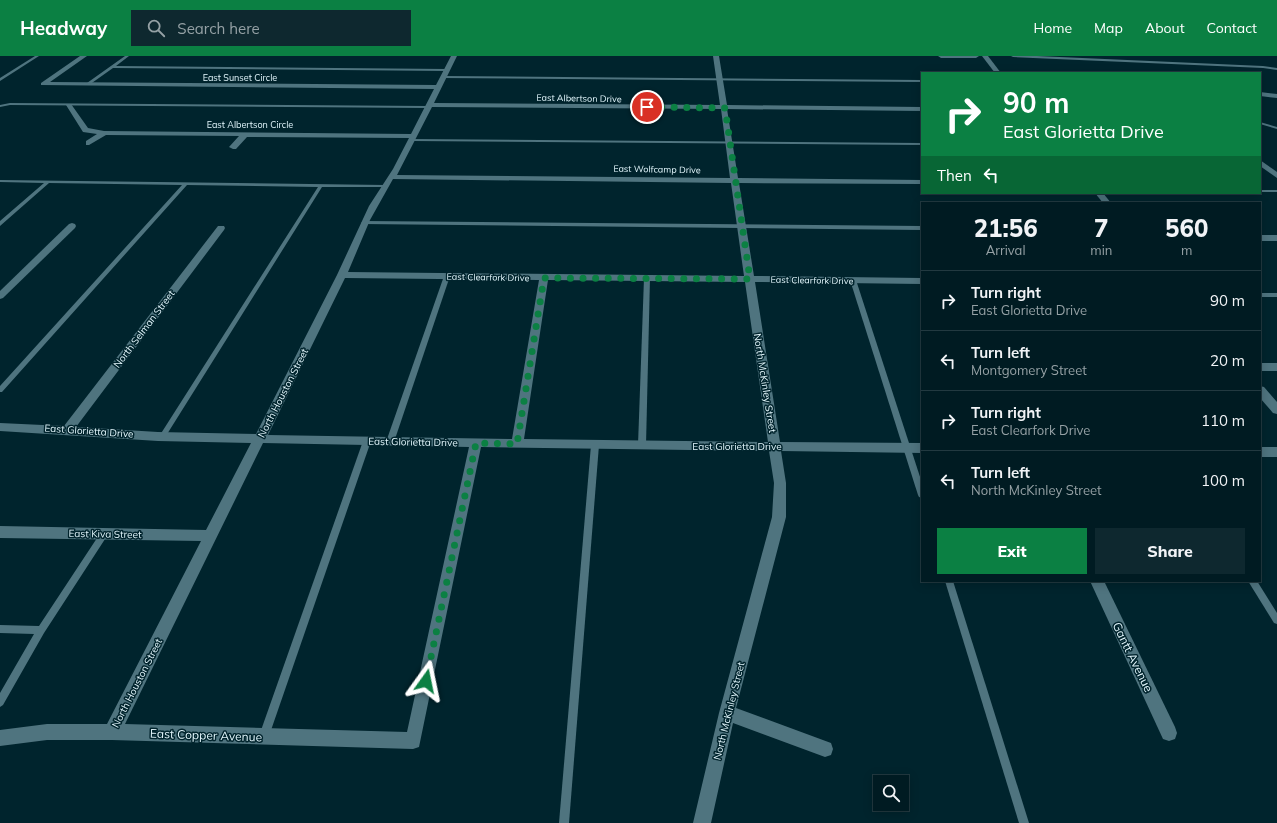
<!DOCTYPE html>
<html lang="en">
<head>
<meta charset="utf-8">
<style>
  body { margin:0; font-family:Mulish,sans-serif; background:#0e282f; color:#f1f3f6; height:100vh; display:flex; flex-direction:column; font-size:15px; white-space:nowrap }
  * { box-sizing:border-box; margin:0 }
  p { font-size:13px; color:#95a1a5 }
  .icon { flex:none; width:22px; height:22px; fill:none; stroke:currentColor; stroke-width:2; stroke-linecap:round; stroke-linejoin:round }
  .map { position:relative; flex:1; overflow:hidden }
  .sheet { position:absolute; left:921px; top:146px; width:340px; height:380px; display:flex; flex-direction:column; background:#001b22; border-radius:0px; box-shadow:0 2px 10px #0003,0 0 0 1px #223940 }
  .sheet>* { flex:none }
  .hud { position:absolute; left:921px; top:16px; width:340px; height:122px; border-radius:0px; box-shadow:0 2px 10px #0003,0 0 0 1px #223940; background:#0b8043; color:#fff; overflow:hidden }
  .tools { position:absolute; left:873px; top:719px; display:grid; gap:8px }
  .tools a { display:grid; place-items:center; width:36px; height:36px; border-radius:0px; background:#001b22; box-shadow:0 2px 10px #0003,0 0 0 1px #223940; font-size:20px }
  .pin { position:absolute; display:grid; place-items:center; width:34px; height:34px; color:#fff; margin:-17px; border:2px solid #fff; border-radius:50%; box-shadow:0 1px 4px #0007 }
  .me { position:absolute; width:44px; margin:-22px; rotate:12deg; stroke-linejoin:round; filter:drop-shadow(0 0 3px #0008) }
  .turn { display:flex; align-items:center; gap:14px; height:84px; padding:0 16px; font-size:18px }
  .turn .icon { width:52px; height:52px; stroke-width:2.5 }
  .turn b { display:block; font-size:28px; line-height:34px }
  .then { display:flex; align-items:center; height:38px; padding:0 16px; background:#0003; gap:8px; font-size:15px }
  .eta { display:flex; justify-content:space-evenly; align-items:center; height:68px; text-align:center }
  .eta b { font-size:24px; font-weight:800; line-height:28px }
  .button { display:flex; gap:8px; margin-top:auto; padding:8px 16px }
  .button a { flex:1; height:46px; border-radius:0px; background:#0b8043; color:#fff; font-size:16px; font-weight:800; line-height:46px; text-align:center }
  .button a+a { background:#0e282f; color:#f1f3f6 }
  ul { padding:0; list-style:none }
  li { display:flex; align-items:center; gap:12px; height:60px; padding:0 16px; border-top:1px solid #223940 }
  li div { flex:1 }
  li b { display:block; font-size:15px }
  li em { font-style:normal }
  header { display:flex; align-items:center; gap:24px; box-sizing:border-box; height:56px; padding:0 20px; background:#0b8043; color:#fff }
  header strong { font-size:19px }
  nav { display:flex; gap:22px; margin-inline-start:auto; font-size:14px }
  .search { width:280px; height:36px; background:#0e282f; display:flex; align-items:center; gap:10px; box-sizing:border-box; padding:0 14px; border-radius:0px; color:#95a1a5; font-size:15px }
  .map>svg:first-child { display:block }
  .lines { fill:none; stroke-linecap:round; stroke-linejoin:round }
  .service { fill:#4f747f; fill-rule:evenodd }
  .minor { fill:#4f747f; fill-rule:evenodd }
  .tertiary { fill:#4f747f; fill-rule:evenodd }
  .route { stroke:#0b8043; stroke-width:7; stroke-dasharray:0 12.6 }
  .labels { text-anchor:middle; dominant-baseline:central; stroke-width:3; stroke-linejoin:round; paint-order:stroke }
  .far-street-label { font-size:9px; fill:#e3f7fd; stroke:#00242d }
  .street-label { font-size:10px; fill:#e3f7fd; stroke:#00242d }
  .near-street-label { font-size:12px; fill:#e3f7fd; stroke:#00242d }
</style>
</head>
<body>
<header>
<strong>Headway</strong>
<div class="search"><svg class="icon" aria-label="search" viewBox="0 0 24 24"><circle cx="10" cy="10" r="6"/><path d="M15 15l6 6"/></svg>Search here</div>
<nav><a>Home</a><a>Map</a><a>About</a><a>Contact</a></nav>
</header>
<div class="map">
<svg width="1277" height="767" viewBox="0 0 1277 767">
  <rect width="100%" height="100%" fill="#00242d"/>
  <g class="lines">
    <g class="service">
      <polygon points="35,0 39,0 0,25 0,22"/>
      <polygon points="125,0 129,0 116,10 447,13 449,14 447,15 113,12 89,29 87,29 87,27"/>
      <polygon points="1011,0 1037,0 1263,10 1277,12 1277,14 1263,12 1013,1"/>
      <polygon points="443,20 922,24 922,26 442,22 441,21"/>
      <polygon points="10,47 428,50 430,51 428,52 10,49 0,51 0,49"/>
      <polygon points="1260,66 1277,71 1277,73 1260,68"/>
      <polygon points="410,83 922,87 922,89 412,85 410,85"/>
      <polygon points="0,124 385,129 387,130 385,131 322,131 164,383 160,383 159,381 160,379 318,131 187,129 2,336 0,336 0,330 182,129 49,127 0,170 0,165 44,127 0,126"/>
      <rect x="1260" y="134" width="17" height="2"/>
      <polygon points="364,165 922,170 922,174 362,168 361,167"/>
      <polygon points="447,218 450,220 394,386 392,388 388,388 386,386 444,220"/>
      <polygon points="647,220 650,222 646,389 642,392 638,389 644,222"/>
      <polygon points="853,222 856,224 922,427 922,442 919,441 918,439 850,224"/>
      <rect x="1260" y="237" width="17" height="4"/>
      <polygon points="367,382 371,385 269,680 267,683 264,685 261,683 259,680 363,385"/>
      <polygon points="595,386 599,389 569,767 559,767 591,389"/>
      <polygon points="104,475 107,476 108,478 107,480 44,577 3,649 0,651 0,637 34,578 0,577 0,569 39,570 101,476"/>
      <polygon points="945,525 953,525 1029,767 1019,767"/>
      <polygon points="1248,525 1257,525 1277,557 1277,568 1274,567"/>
    </g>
    <g class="minor">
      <path d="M 80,0 L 87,0 L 50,26 L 436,29 L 451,0 L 457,0 L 434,47 L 720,49 L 713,0 L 719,0 L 727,49 L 922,51 L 922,55 L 727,53 L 738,122 L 922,124 L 922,128 L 739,127 L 754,220 L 922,222 L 922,228 L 755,226 L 780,386 L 922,387 L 922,397 L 781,395 L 786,427 L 786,461 L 736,652 L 831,687 L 833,693 L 831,699 L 825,701 L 733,667 L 711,767 L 693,767 L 719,657 L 772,461 L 774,427 L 769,395 L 481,391 L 419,691 L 413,693 L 112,684 L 47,684 L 0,690 L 0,674 L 47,668 L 107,668 L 201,485 L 0,482 L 0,470 L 206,474 L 251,387 L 158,385 L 0,375 L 0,367 L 64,370 L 218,170 L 224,170 L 225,172 L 224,174 L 76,371 L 158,376 L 256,378 L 337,219 L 369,150 L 393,113 L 409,82 L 247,81 L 236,93 L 233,93 L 229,91 L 239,80 L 106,79 L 89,89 L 86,89 L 86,85 L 97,78 L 83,76 L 66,49 L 71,48 L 88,72 L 104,75 L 411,78 L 434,33 L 41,29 L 41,27 ZM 432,51 L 721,53 L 730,122 L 397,119 ZM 393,123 L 731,127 L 744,220 L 348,216 L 370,164 ZM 345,222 L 539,224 L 512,383 L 268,379 ZM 548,224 L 745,226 L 768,386 L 524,383 ZM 263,387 L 469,391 L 407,676 L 125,668 Z"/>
      <polygon points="938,0 979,0 976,2 941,2"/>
      <polygon points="1260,36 1277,38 1277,42 1260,40"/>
      <polygon points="1260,104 1277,116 1277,122 1260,110"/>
      <polygon points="72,167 75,168 76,170 75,172 3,242 0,243 0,235 69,168"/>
      <rect x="1260" y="179" width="17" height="6"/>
      <rect x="1260" y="391" width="17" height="10"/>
      <polygon points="1090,525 1104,525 1175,671 1177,677 1175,683 1169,685 1163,683"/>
    </g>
    <g class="tertiary">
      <polygon points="982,0 988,0 1001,17 995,17"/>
      <polygon points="1095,137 1103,137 1111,147 1103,147"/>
      <rect x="1260" y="307" width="17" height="8"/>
      <polygon points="1260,330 1264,331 1277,346 1277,358 1273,357 1260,342"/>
    </g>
  </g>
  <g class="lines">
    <polyline class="route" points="426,625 476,387 517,388 544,222 750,223 725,52 647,51"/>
  </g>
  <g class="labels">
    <g class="far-street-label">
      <text x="240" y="21">East Sunset Circle</text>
      <text transform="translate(579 42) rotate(1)">East Albertson Drive</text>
      <text x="250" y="68">East Albertson Circle</text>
      <text transform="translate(657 113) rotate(1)">East Wolfcamp Drive</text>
      <text transform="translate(488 221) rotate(1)">East Clearfork Drive</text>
      <text transform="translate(812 224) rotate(1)">East Clearfork Drive</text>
    </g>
    <g class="street-label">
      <text transform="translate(144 273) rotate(-53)">North Selman Street</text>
      <text transform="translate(765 327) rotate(81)">North McKinley Street</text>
      <text transform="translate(283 337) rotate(-63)">North Houston Street</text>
      <text transform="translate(89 375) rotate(4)">East Glorietta Drive</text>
      <text transform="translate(413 386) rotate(1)">East Glorietta Drive</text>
      <text x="737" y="390">East Glorietta Drive</text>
      <text transform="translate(105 478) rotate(1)">East Kiva Street</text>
      <text transform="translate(137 627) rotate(-63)">North Houston Street</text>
      <text transform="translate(729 655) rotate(-76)">North McKinley Street</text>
    </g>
    <g class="near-street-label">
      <text transform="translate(1133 601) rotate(64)">Gantt Avenue</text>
      <text transform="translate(206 679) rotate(2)">East Copper Avenue</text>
    </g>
  </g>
</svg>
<div class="tools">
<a><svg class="icon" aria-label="search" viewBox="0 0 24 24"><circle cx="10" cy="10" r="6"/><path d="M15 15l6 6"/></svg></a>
</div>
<div class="pin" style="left:647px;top:51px;background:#d93025"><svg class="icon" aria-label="arrive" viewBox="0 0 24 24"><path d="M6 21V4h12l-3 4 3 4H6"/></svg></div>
<svg class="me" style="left:426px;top:625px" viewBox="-20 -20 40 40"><path d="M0-17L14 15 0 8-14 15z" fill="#0b8043" stroke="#fff" stroke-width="4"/></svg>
<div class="hud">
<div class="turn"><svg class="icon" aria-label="right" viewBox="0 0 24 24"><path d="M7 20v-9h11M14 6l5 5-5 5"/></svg><div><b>90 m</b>East Glorietta Drive</div></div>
<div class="then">Then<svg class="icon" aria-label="left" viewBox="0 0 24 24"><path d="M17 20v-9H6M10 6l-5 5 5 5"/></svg></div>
</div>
<section class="sheet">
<div class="eta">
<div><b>21:56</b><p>Arrival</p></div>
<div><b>7</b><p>min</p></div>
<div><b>560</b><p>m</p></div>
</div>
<ul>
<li><svg class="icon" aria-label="right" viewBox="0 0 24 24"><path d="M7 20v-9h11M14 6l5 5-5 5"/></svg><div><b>Turn right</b><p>East Glorietta Drive</p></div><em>90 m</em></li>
<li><svg class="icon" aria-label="left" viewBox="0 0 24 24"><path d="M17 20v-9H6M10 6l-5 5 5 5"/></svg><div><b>Turn left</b><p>Montgomery Street</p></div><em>20 m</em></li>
<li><svg class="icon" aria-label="right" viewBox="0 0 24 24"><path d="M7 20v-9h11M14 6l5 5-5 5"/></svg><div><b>Turn right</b><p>East Clearfork Drive</p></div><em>110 m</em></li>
<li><svg class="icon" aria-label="left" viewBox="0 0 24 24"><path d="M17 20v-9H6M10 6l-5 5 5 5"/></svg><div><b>Turn left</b><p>North McKinley Street</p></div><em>100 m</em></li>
</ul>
<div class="button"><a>Exit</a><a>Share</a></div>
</section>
</div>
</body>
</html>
